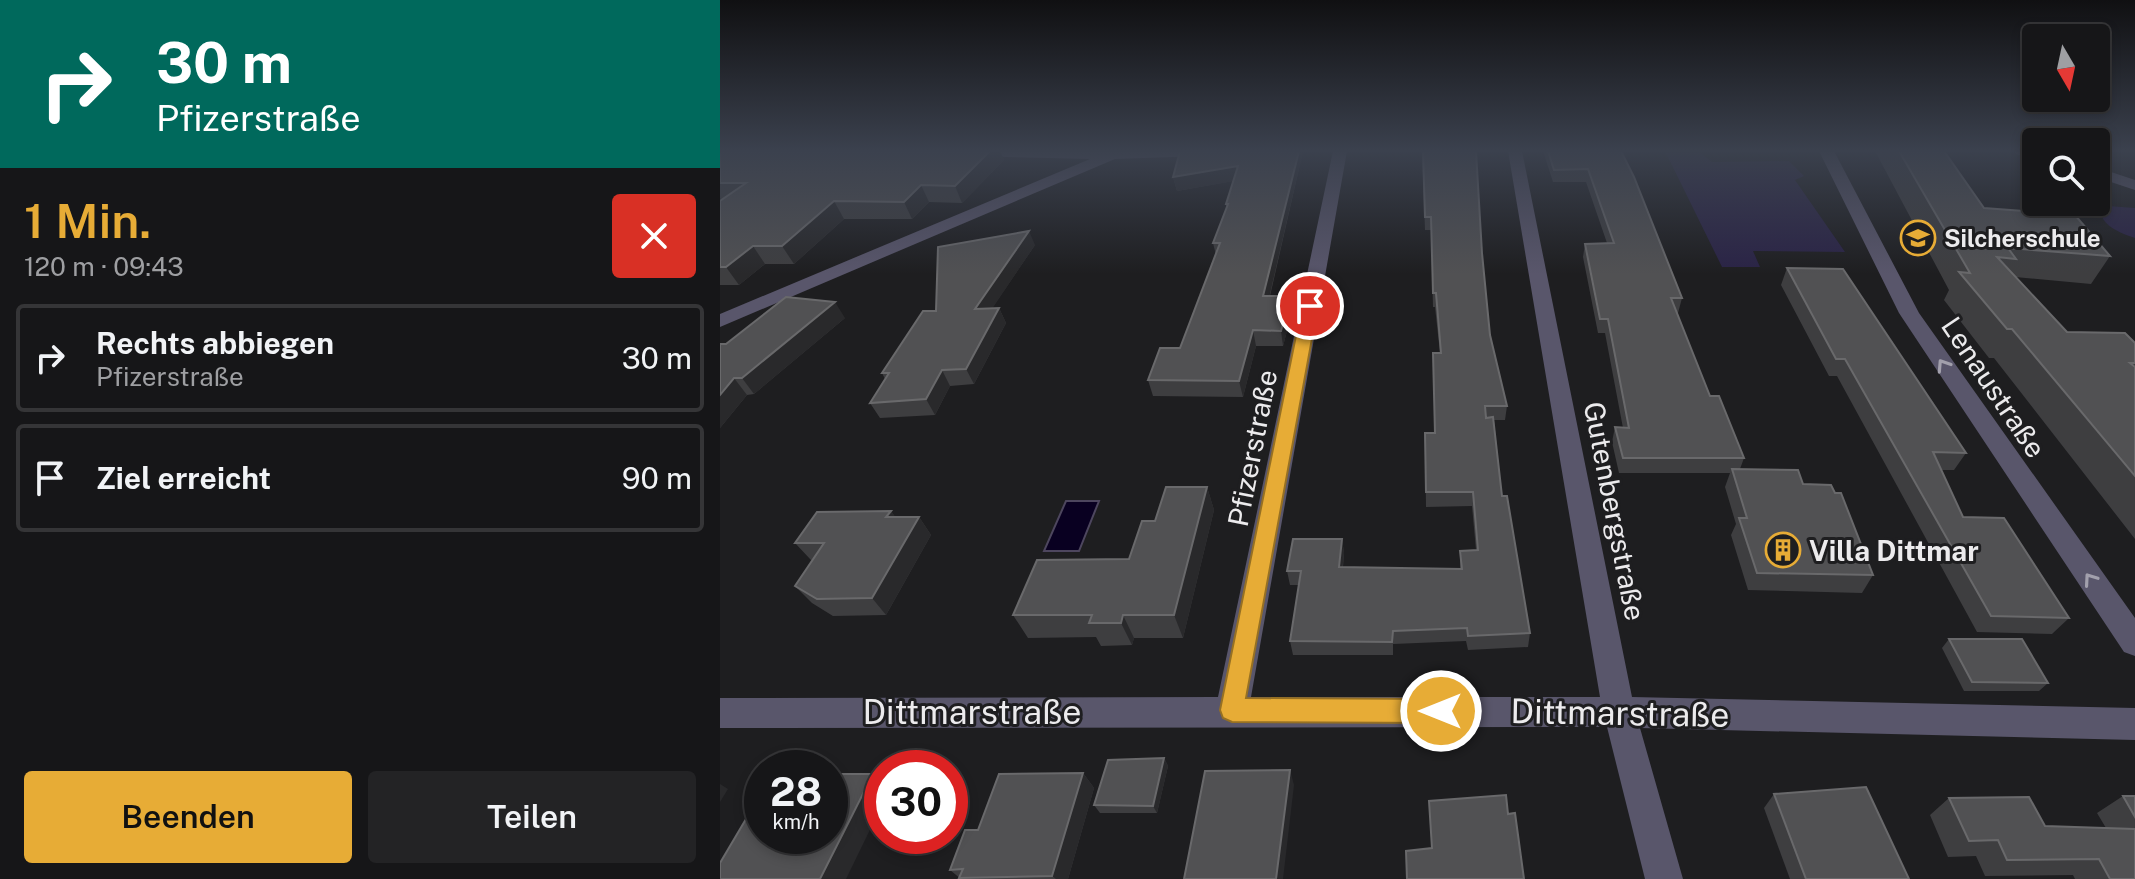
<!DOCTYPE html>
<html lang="de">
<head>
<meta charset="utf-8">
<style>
  body { margin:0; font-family:"Public Sans",sans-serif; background:#232325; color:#f1f3f6; height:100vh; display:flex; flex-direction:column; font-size:30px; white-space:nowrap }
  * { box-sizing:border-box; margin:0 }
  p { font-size:26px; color:#9e9fa2 }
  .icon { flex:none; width:44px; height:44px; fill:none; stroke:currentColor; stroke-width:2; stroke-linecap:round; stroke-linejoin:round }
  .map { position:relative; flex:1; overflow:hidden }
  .side { display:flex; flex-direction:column; background:#161618; width:720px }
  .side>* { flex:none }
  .top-card { background:#00695c; color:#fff; overflow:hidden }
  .needle { width:52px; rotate:171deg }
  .tools { position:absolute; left:1302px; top:24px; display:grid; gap:16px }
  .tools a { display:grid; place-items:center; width:88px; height:88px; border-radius:8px; background:#161618; box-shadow:0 4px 12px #0003,0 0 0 2px #353537; font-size:40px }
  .speed { position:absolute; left:24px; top:750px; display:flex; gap:16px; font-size:40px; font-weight:700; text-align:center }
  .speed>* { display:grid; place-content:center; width:104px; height:104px; border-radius:50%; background:#161618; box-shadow:0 4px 12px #0003,0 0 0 2px #353537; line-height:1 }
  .speed small { font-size:20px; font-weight:400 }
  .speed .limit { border:12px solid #d22; background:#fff; color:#111 }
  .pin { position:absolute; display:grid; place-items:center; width:68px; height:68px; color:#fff; margin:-34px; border:4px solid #fff; border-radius:50%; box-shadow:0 2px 8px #0007 }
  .me { position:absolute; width:88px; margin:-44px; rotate:270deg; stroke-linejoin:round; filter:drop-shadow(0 0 6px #0008) }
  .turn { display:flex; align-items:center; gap:28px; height:168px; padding:0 24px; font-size:36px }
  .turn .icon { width:104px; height:104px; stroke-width:2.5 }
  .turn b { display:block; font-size:56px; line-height:68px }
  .round { display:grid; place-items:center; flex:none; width:84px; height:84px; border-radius:8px; background:#232325 }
  .overview { display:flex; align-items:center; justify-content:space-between; height:136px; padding:0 24px }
  h1 { font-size:48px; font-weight:600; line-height:60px; color:#e7ac36 }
  .cta { display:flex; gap:16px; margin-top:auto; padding:16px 24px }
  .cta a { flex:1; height:92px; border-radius:8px; background:#e7ac36; color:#111; font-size:32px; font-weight:600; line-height:92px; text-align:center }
  .cta a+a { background:#232325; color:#f1f3f6 }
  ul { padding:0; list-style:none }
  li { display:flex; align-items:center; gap:24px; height:108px; margin:0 16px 12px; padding:0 8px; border:4px solid #353537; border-radius:8px }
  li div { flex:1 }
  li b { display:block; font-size:30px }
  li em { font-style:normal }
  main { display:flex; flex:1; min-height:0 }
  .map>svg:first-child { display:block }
  .green { fill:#2a2346 }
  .water { fill:#090021; stroke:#4d465e; stroke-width:2 }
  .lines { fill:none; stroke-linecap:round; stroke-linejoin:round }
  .minor { fill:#59566b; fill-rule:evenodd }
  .wall { fill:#3e3e40 }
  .shaded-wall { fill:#29292b }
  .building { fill:#515153; stroke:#69696b; stroke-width:2 }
  .oneway { stroke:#a2a0ac }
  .route { fill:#e7ac36; stroke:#967023; stroke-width:2 }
  .labels { text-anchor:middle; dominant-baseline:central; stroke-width:6; stroke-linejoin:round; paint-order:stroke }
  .far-poi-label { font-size:24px; font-weight:bold; fill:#ecebed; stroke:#1e1e20; text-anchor:start }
  .street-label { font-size:28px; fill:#ecebed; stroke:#1e1e20 }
  .poi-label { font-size:28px; font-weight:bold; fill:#ecebed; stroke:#1e1e20; text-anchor:start }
  .near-street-label { font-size:34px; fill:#ecebed; stroke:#1e1e20 }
</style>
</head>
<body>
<main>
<section class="side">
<div class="top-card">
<div class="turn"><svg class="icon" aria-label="right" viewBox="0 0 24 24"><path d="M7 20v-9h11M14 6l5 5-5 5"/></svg><div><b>30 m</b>Pfizerstraße</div></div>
</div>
<div class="overview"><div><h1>1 Min.</h1><p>120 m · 09:43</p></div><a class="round" style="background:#d93025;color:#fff"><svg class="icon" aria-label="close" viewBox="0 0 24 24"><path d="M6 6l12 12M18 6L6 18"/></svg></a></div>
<ul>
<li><svg class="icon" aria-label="right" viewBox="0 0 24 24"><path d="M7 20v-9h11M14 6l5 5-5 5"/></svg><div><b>Rechts abbiegen</b><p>Pfizerstraße</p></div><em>30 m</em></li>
<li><svg class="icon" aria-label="arrive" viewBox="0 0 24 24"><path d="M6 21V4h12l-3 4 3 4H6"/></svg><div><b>Ziel erreicht</b></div><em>90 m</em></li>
</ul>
<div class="cta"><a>Beenden</a><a>Teilen</a></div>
</section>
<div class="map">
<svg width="1415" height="879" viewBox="0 0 1415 879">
  <rect width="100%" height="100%" fill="#1e1e20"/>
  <g class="green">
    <polygon points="945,151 978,151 992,162 1069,161 1084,176 1075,180 1125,252 1033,251 1040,267 1002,267"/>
    <path d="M 1388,206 L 1415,208 L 1415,238 C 1400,233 1381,226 1380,209 Z"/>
  </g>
  <polygon class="water" points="346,501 379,501 359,551 324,551"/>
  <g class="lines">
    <g class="minor">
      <polygon points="195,151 517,151 510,155 395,159 0,327 0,314 370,159 202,155"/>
      <polygon points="613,151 627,151 531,697 880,697 788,151 802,151 912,697 1415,708 1415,740 920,728 963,879 925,879 887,727 0,728 0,698 498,697"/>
      <polygon points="1099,151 1114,151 1199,313 1415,618 1415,656 1404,652 1179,313"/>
      <polygon points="1294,151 1316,151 1316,160 1296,154"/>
      <polygon points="1376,167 1415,180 1415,190 1376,177"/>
    </g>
  </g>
  <g class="wall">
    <polygon points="0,151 280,151 284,160 242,203 209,202 192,219 124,219 74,264 45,264 19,285 0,285 0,201 1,200 0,198"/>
    <polygon points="583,151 550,296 570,296 572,312 563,346 536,346 523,397 433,396 428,380 460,348 496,255 493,243 506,209 506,204 513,181 457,191 453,177"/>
    <polygon points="702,151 762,253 770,335 787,406 785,420 774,420 782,496 810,633 808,647 748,650 746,641 673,644 673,655 573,655 570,641 579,585 570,585 567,571 622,539 624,553 623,567 740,569 740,551 756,550 752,506 706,507 705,433 714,433 720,353 715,307 713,307 711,230 705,230"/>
    <polygon points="823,151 901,151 962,298 958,313 957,313 990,396 1024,458 1020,469 1083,484 1153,575 1142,593 1028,590 1011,535 1016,524 1005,487 1010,473 899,473 892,442 895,427 903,428 885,333 878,333 863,257 865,244 887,243 866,182 833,182"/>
    <polygon points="1155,151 1224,151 1264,208 1390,256 1371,284 1295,277 1347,332 1415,343 1415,539 1274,358 1269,358 1224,300 1229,290"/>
    <polygon points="315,245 272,308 279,308 286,323 254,384 230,386 215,415 160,418 150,403 165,379 162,373 216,311"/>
    <polygon points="1067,268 1246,453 1234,470 1221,470 1243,517 1349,618 1332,634 1257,632 1117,376 1109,376 1061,285"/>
    <polygon points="125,318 34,394 27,395 0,428 0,344 6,344"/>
    <polygon points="487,487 494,510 463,638 414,638 412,645 381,646 376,637 308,638 293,615 409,559 435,521"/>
    <polygon points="171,511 175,517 199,517 211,535 166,615 113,616 92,603 75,586 93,560 91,560 75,543"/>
    <polygon points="1229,639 1328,683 1319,691 1244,691 1222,648"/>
    <polygon points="444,758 448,766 437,813 380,813 374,805"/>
    <polygon points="363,773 374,788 348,879 241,879 230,870"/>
    <polygon points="1054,794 1189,879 1070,879 1044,808"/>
    <polygon points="1403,796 1415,796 1415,879 1355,879 1353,875 1265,876 1256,856 1228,857 1210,815 1229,798 1325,826 1386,828 1377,813"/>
  </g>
  <g class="shaded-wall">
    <polygon points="270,151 280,151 284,160 242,203 235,186"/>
    <polygon points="579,151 583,151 546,311 543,296"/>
    <polygon points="518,166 520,180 457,191 453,177"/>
    <polygon points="201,185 209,202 192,219 184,202"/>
    <polygon points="114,201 124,219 74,264 62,246"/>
    <polygon points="309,231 315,245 262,324 255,309"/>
    <polygon points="33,246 45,264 19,285 6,267"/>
    <polygon points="570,296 572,312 563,346 561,331"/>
    <polygon points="115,302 125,318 34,394 22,378"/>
    <polygon points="279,308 286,323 254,384 246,369"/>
    <polygon points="533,330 536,346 523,397 519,381"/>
    <polygon points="222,370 230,386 215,415 206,399"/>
    <polygon points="14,378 27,395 0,428 0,395"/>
    <polygon points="487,487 494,510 463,638 454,615"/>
    <polygon points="171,511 183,528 166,517"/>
    <polygon points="199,517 211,535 166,615 152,598"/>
    <polygon points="622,539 624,553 621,581 619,567"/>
    <polygon points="403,615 414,638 412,645 401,623"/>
    <polygon points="444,758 448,766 437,813 433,806"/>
    <polygon points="570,770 574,785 563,879 556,879"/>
    <polygon points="363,773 374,788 348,879 336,879 332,876"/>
    <polygon points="153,774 162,782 162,805 126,879 100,879"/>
    <polygon points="0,784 8,789 0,802"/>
  </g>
  <g class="building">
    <polygon points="0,151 270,151 235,186 201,185 184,202 114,201 62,246 33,246 6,267 0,267 0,201 26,183 0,183"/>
    <polygon points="460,151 579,151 543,296 570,296 561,331 533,330 519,381 428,380 440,348 460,348 500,243 493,243 508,204 506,204 518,166 453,177"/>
    <polygon points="703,151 756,151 762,253 770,335 787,406 765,406 766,418 773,417 782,496 787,496 810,633 748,636 747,628 673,631 672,642 570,641 581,571 567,571 573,539 622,539 619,567 742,569 740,551 758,550 753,492 706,492 705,433 715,433 713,353 721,353 716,293 713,293 711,217 705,217"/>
    <polygon points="828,151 901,151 914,177 962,298 951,298 990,396 999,396 1024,458 903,458 895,427 909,428 888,319 880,319 865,244 894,243 868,169 834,170"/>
    <polygon points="1179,151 1224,151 1264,208 1355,215 1390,256 1288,248 1296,259 1277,257 1347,332 1405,333 1415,343 1415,363 1410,363 1415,367 1415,476 1292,329 1287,329 1239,272 1250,273"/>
    <polygon points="309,231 255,309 279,308 246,369 222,370 206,399 150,403 169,373 162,373 203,311 216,311 218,247"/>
    <polygon points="1067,268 1123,269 1246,453 1213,452 1243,517 1284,518 1349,618 1271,616 1125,359 1116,359"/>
    <polygon points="66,297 115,302 22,378 14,378 0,395 0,344 6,344"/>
    <polygon points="1012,469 1078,470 1083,484 1111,485 1115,493 1121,493 1153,575 1037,573 1019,518 1027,518"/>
    <polygon points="446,487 487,487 454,615 403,615 401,623 369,623 372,615 293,615 317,560 409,559 422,521 435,521"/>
    <polygon points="171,511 166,517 199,517 152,598 97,599 75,586 104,543 75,543 97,512"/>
    <polygon points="1229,639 1302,639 1328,683 1252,682"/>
    <polygon points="444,758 433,806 374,805 388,760"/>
    <polygon points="570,770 556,879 464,879 485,771"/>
    <polygon points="363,773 332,876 239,878 243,869 230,870 245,830 258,830 279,774"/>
    <polygon points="110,774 153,774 100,879 0,879 0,863 42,792 42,836 110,836"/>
    <polygon points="1146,787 1189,879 1086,879 1054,794"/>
    <polygon points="786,795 788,814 795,813 804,879 687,879 686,851 712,848 709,801"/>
    <polygon points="1403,796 1415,796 1415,817"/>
    <polygon points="1309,797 1325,826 1415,829 1415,879 1390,879 1379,859 1287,860 1278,840 1249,841 1229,798"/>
  </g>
  <defs><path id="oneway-chevron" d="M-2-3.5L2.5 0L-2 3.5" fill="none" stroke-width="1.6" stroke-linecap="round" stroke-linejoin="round" transform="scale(2)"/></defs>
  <g class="oneway">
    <use href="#oneway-chevron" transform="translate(1223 365) rotate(-123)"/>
    <use href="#oneway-chevron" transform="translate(1370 579) rotate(-125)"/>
  </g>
  <linearGradient id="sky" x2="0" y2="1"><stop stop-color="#101012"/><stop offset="0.55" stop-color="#3b414e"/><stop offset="1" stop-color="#3b414e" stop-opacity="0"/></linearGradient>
  <rect width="1415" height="274" fill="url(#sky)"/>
  <polygon class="route" points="590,302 598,306 526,698 721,699 729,703 733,711 729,719 721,723 512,722 503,718 500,710 582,306"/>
  <defs>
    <g id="school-ring" transform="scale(1.8)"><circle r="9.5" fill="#1e1e20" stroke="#e7ac36" stroke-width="1.5"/><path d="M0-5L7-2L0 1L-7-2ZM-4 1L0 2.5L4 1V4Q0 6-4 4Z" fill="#e7ac36"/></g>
    <g id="building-ring" transform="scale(1.8)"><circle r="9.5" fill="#1e1e20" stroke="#e7ac36" stroke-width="1.5"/><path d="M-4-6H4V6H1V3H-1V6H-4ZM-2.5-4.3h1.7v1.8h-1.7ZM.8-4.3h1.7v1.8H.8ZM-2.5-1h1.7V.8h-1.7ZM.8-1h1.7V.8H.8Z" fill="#e7ac36"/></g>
  </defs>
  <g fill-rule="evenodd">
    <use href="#school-ring" x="1198" y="238"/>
    <use href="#building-ring" x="1063" y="550"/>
  </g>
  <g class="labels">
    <g class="far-poi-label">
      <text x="1224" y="238">Silcherschule</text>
    </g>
    <g class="street-label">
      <text transform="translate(1274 387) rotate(56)">Lenaustraße</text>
      <text transform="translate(532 448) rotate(-79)">Pfizerstraße</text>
      <text transform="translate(895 511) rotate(79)">Gutenbergstraße</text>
    </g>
    <g class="poi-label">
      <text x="1089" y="550">Villa Dittmar</text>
    </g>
    <g class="near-street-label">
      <text x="252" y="712">Dittmarstraße</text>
      <text transform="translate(900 713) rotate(1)">Dittmarstraße</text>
    </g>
  </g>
</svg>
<div class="tools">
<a><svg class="needle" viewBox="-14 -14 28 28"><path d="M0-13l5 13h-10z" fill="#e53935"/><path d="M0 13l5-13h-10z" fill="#9e9fa2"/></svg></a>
<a><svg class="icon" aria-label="search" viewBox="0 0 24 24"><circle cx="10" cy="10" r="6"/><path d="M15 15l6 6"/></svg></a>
</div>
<div class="speed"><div>28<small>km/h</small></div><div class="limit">30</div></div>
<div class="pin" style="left:590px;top:306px;background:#d93025"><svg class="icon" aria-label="arrive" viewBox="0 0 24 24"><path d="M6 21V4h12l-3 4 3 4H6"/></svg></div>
<svg class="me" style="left:721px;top:711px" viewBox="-20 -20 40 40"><circle r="17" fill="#e7ac36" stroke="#fff" stroke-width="3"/><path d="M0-11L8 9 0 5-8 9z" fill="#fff"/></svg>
</div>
</main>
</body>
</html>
